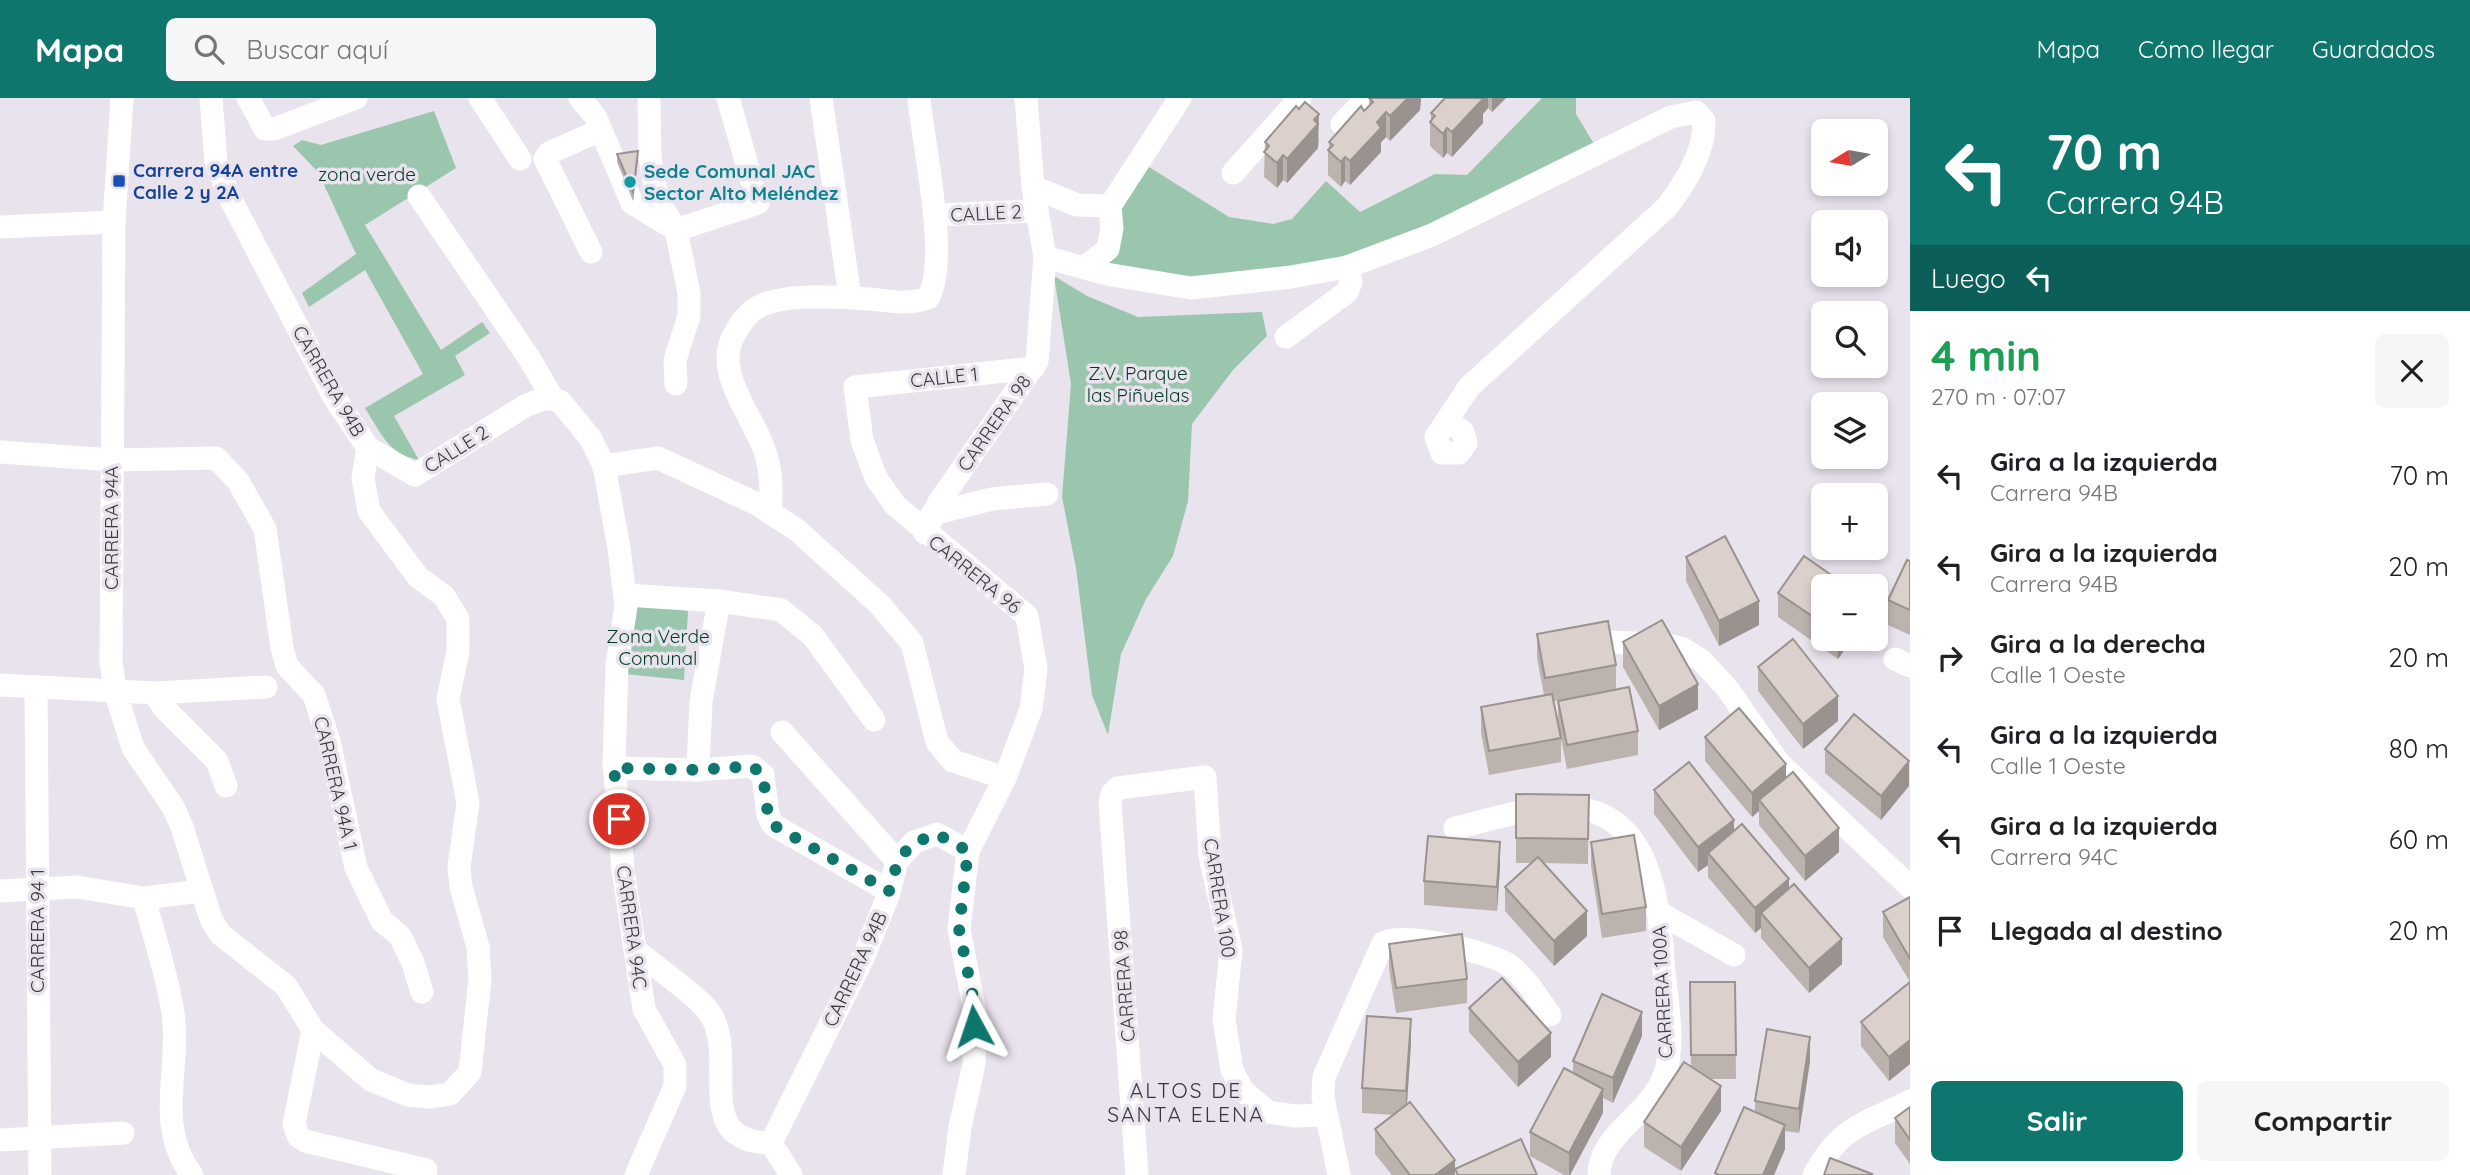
<!DOCTYPE html>
<html lang="es">
<head>
<meta charset="utf-8">
<style>
  body { margin:0; font-family:Quicksand,sans-serif; background:#f6f6f6; color:#202124; height:100vh; display:flex; flex-direction:column; font-size:26px; white-space:nowrap }
  * { box-sizing:border-box; margin:0 }
  p { font-size:23px; color:#757577 }
  .icon { flex:none; width:38px; height:38px; fill:none; stroke:currentColor; stroke-width:2; stroke-linecap:round; stroke-linejoin:round }
  .map { position:relative; flex:1; overflow:hidden }
  .side { display:flex; flex-direction:column; background:#fff; width:560px }
  .side>* { flex:none }
  .guide { background:#0f766e; color:#fff; overflow:hidden }
  .needle { width:46px; rotate:259deg }
  .controls { position:absolute; left:1811px; top:21px; display:grid; gap:14px }
  .controls a { display:grid; place-items:center; width:77px; height:77px; border-radius:10px; background:#fff; box-shadow:0 4px 10px #0003; font-size:35px }
  .pin { position:absolute; display:grid; place-items:center; width:60px; height:60px; color:#fff; margin:-30px; border:4px solid #fff; border-radius:50%; box-shadow:0 2px 7px #0007 }
  .me { position:absolute; width:77px; margin:-38px; rotate:355deg; stroke-linejoin:round; filter:drop-shadow(0 0 5px #0008) }
  .turn { display:flex; align-items:center; gap:24px; height:147px; padding:0 21px; font-size:32px }
  .turn .icon { width:91px; height:91px; stroke-width:2.5 }
  .turn b { display:block; font-size:49px; line-height:60px }
  .then { display:flex; align-items:center; height:66px; padding:0 21px; background:#0003; gap:14px; font-size:26px }
  .round { display:grid; place-items:center; flex:none; width:74px; height:74px; border-radius:10px; background:#f6f6f6 }
  .overview { display:flex; align-items:center; justify-content:space-between; height:119px; padding:0 21px }
  h1 { font-size:42px; font-weight:800; line-height:52px; color:#1e9e55 }
  .action { display:flex; gap:14px; margin-top:auto; padding:14px 21px }
  .action a { flex:1; height:80px; border-radius:10px; background:#0f766e; color:#fff; font-size:28px; font-weight:800; line-height:80px; text-align:center }
  .action a+a { background:#f6f6f6; color:#202124 }
  ul { padding:0; list-style:none }
  li { display:flex; align-items:center; gap:21px; height:91px; padding:0 21px }
  li div { flex:1 }
  li b { display:block; font-size:26px }
  li em { font-style:normal }
  header { display:flex; align-items:center; gap:42px; box-sizing:border-box; height:98px; padding:0 35px; background:#0f766e; color:#fff }
  header strong { font-size:33px }
  nav { display:flex; gap:38px; margin-inline-start:auto; font-size:24px }
  .search { width:490px; height:63px; background:#f6f6f6; display:flex; align-items:center; gap:18px; box-sizing:border-box; padding:0 24px; border-radius:10px; color:#757577; font-size:26px }
  main { display:flex; flex:1; min-height:0 }
  .map>svg:first-child { display:block }
  .green { fill:#9ac6ad }
  .lines { fill:none; stroke-linecap:round; stroke-linejoin:round }
  .minor { stroke:#fff; stroke-width:23 }
  .wall { fill:#bcb3af; fill-rule:evenodd }
  .shaded-wall { fill:#99928e }
  .building { fill:#dbd0cb; stroke:#99928e; stroke-width:2 }
  .route { stroke:#0f766e; stroke-width:12; stroke-dasharray:0 21.6 }
  .transit-dot { fill:#1a4fb4; stroke:#e9e3ed; stroke-width:2.5 }
  .culture-dot { fill:#0f9aa8; stroke:#e9e3ed; stroke-width:2.5 }
  .labels { text-anchor:middle; dominant-baseline:central; stroke-width:7; stroke-linejoin:round; paint-order:stroke }
  .transit-label { font-size:19px; font-weight:bold; fill:#164399; stroke:#e9e3ed; text-anchor:start }
  .culture-label { font-size:19px; font-weight:bold; fill:#0d838f; stroke:#e9e3ed; text-anchor:start }
  .park-label { font-size:19px; fill:#003c24; stroke:#e9e3ed }
  .street-label { font-size:19px; fill:#3a383c; stroke:#e9e3ed }
  .neighbourhood-label { font-size:21px; letter-spacing:2px; fill:#39353c; stroke:#e9e3ed }
</style>
</head>
<body>
<header>
<strong>Mapa</strong>
<div class="search"><svg class="icon" aria-label="search" viewBox="0 0 24 24"><circle cx="10" cy="10" r="6"/><path d="M15 15l6 6"/></svg>Buscar aquí</div>
<nav><a>Mapa</a><a>Cómo llegar</a><a>Guardados</a></nav>
</header>
<main>
<div class="map">
<svg width="1910" height="1077" viewBox="0 0 1910 1077">
  <rect width="100%" height="100%" fill="#e9e3ed"/>
  <g class="green">
    <path d="M 1542,0 L 1576,0 L 1576,16 L 1597,51 L 1352,163 L 1191,188 L 1108,174 C 1108,134 1126,100 1141,64 L 1229,119 L 1273,126 L 1292,121 L 1326,83 L 1360,114 L 1435,76 L 1467,77 Z"/>
    <path d="M 434,13 L 456,70 L 365,127 L 441,252 L 482,224 L 490,235 L 455,258 L 465,277 L 394,318 L 419,362 C 389,357 380,334 365,310 L 423,276 L 365,172 L 309,209 L 302,195 L 356,156 L 318,74 L 293,48 L 302,42 L 321,47 Z"/>
    <polygon points="1054,178 1087,198 1138,219 1262,214 1267,238 1233,272 1192,326 1188,403 1173,458 1146,501 1121,556 1108,637 1092,597 1076,470 1062,399 1071,286"/>
    <polygon points="637,503 688,513 684,582 625,576"/>
  </g>
  <g class="lines">
    <g class="minor">
      <polyline points="122,0 114,124 111,563 115,593 133,650 173,709 182,729 211,821 220,836 286,888 313,932 371,982 408,997 429,999 450,996 470,974 480,881 478,849 461,789 459,769 468,705 448,601 458,553 458,521 444,498 418,479 369,413 363,380 368,350 334,299 231,102 216,65 211,0"/>
      <polyline points="248,0 265,31 274,31 356,0"/>
      <polyline points="480,0 520,61"/>
      <polyline points="580,0 595,18 632,105 673,130"/>
      <polyline points="649,0 650,59 657,100 676,132 689,195 689,218 675,262 676,286"/>
      <polyline points="821,0 850,199"/>
      <polyline points="1342,26 1367,0"/>
      <polyline points="1233,75 1300,0"/>
      <polyline points="1033,89 1077,107 1110,108"/>
      <polyline points="419,98 529,260 553,301"/>
      <polyline points="935,117 1037,113"/>
      <polyline points="0,129 114,124"/>
      <polyline points="676,132 758,105 728,0"/>
      <polyline points="591,154 545,61 549,55 601,32"/>
      <path d="M 1045,159 L 1106,176 L 1191,190 L 1291,179 L 1347,169 L 1432,137 L 1671,19 L 1696,14 L 1704,23 C 1705,54 1685,85 1667,109 L 1469,289 L 1436,339 L 1442,355 L 1459,355 L 1466,345 L 1463,334 L 1454,327 L 1443,329"/>
      <polyline points="1085,169 1108,151 1112,130 1110,108 1180,0"/>
      <polyline points="1286,239 1347,194 1351,184 1347,169"/>
      <polyline points="368,350 415,377 525,308 545,300 560,303 591,341 604,368 619,450 626,508 617,568 614,665 623,772 644,911 675,967 675,988 636,1077"/>
      <polyline points="0,354 112,362 216,360 238,383 265,431 282,550 287,568 314,597 329,643 356,770 382,823 400,838 413,865 422,894"/>
      <polyline points="604,368 658,360 757,406 797,432 880,507 912,545 937,644 953,663 1005,680"/>
      <path d="M 770,415 C 772,393 772,372 764,351 C 752,316 713,274 734,237 C 739,227 748,215 758,209 C 783,195 841,199 870,201 C 890,203 909,207 928,200 C 950,162 923,47 919,0"/>
      <polyline points="932,416 992,401 1047,396"/>
      <polyline points="925,435 939,404 1037,263 1045,159 1033,89 1026,0"/>
      <polyline points="625,497 719,503 781,512 813,538 874,622"/>
      <polyline points="1605,544 1663,546 1683,551 1701,562 1727,590 1779,665 1910,789"/>
      <polyline points="1895,561 1910,568"/>
      <polyline points="0,587 155,595 266,589"/>
      <polyline points="36,589 40,1077"/>
      <polyline points="155,595 163,609 217,663 226,688"/>
      <polyline points="782,634 897,763"/>
      <polyline points="614,670 698,672 752,668 763,677 768,717 773,727 889,793"/>
      <polyline points="698,672 701,603 719,503"/>
      <path d="M 1455,730 C 1489,722 1525,710 1559,709 C 1648,707 1658,795 1663,861 C 1665,897 1677,944 1664,978 C 1650,1017 1599,1036 1599,1077"/>
      <polyline points="0,793 77,789 144,800 201,793"/>
      <path d="M 144,800 C 154,838 167,876 173,915 C 181,971 154,1028 192,1077"/>
      <polyline points="1658,814 1734,857"/>
      <path d="M 635,852 C 652,866 699,899 709,914 C 741,959 688,1044 771,1045"/>
      <polyline points="313,932 294,1026 298,1038 305,1043 426,1072"/>
      <polyline points="0,1042 123,1035"/>
      <polyline points="771,1045 863,860 888,798 897,763 914,744 937,736 968,753"/>
      <polyline points="771,1045 791,1077"/>
      <polyline points="954,1077 960,1029 974,966 974,909 959,831 968,753 1005,680 1031,611 1036,571 1027,518 895,407 876,380 862,342 855,289 1033,270"/>
      <polyline points="1137,1077 1110,704 1112,696 1118,690 1205,679 1210,758 1231,852 1224,921 1232,972 1243,993 1268,1014 1295,1018 1326,1017"/>
      <path d="M 1339,1077 L 1323,999 L 1324,979 L 1383,845 C 1402,833 1490,854 1509,867 C 1526,880 1538,900 1550,917"/>
      <path d="M 1814,1077 C 1842,1026 1864,1027 1910,1003"/>
    </g>
  </g>
  <g class="wall">
    <polygon points="1369,0 1421,0 1420,12 1390,43 1386,39 1381,44 1381,54 1350,87 1345,83 1341,89 1328,77 1328,52 1329,50 1329,44 1369,8"/>
    <polygon points="1445,0 1506,0 1492,14 1488,10 1483,16 1483,25 1452,59 1447,55 1443,60 1430,48 1430,24 1431,22 1431,15"/>
    <polygon points="1319,41 1318,50 1287,85 1283,82 1277,90 1264,79 1265,44"/>
    <polygon points="617,56 638,62 633,103 617,64"/>
    <polygon points="1686,459 1759,527 1719,548 1686,483"/>
    <polygon points="1910,463 1910,537 1888,527 1888,502"/>
    <polygon points="1824,488 1824,541 1852,541 1838,561 1778,519 1778,495"/>
    <path d="M 1537,536 L 1616,567 L 1616,592 L 1638,633 L 1638,657 L 1567,671 L 1561,641 L 1561,664 L 1489,677 L 1481,634 L 1481,609 L 1544,597 L 1537,560 ZM 1607,593 L 1558,603 L 1558,625 L 1554,603 Z"/>
    <polygon points="1623,544 1698,611 1659,632 1623,569"/>
    <polygon points="1758,569 1838,623 1803,651 1758,593"/>
    <polygon points="1705,639 1786,680 1839,754 1805,783 1759,727 1759,713 1752,719 1705,663"/>
    <polygon points="1825,651 1909,688 1881,722 1825,675"/>
    <polygon points="1654,692 1734,733 1789,791 1842,866 1809,895 1761,840 1761,830 1755,835 1708,779 1708,767 1698,774 1654,716"/>
    <polygon points="1516,696 1589,697 1588,766 1544,765 1587,838 1554,868 1505,813 1505,789 1532,765 1516,765"/>
    <polygon points="1591,744 1646,809 1646,833 1602,840 1591,768"/>
    <polygon points="1500,769 1497,813 1424,807 1424,783"/>
    <polygon points="1910,799 1910,966 1889,983 1861,948 1861,924 1910,884 1883,839 1883,814"/>
    <polygon points="1389,846 1467,881 1467,905 1396,915 1389,871"/>
    <polygon points="1690,884 1735,884 1736,981 1711,981 1721,1013 1681,1073 1644,1049 1644,1024 1691,968"/>
    <polygon points="1469,910 1551,959 1518,989 1469,934"/>
    <polygon points="1642,938 1613,1005 1603,1000 1603,1015 1570,1077 1564,1077 1530,1058 1530,1034 1573,974 1573,963"/>
    <polygon points="1411,945 1407,1007 1455,1077 1392,1077 1375,1056 1375,1031 1394,1017 1362,1015 1362,990"/>
    <polygon points="1810,963 1799,1035 1785,1033 1785,1051 1774,1077 1715,1077 1755,1013 1755,1003"/>
    <polygon points="1910,1009 1910,1066 1895,1045 1895,1020"/>
  </g>
  <g class="shaded-wall">
    <polygon points="1408,0 1421,0 1420,12 1390,43 1390,18"/>
    <polygon points="1480,0 1488,0 1488,10 1483,16 1483,25 1452,59 1452,34"/>
    <polygon points="1492,0 1506,0 1492,14"/>
    <polygon points="1386,14 1386,39 1381,44 1381,54 1350,87 1350,63 1377,24"/>
    <polygon points="1319,16 1318,50 1287,85 1287,61"/>
    <polygon points="1447,30 1447,55 1443,60 1443,36"/>
    <polygon points="638,53 638,62 633,103 633,94"/>
    <polygon points="1283,57 1283,82 1277,90 1277,65"/>
    <polygon points="1345,59 1345,83 1341,89 1341,64"/>
    <polygon points="1759,503 1759,527 1719,548 1719,523"/>
    <polygon points="1838,541 1852,541 1838,561"/>
    <polygon points="1698,586 1698,611 1659,632 1659,608"/>
    <polygon points="1838,598 1838,623 1803,651 1803,626"/>
    <polygon points="1909,663 1909,688 1881,722 1881,698"/>
    <polygon points="1786,666 1786,690 1759,702 1759,713 1752,719 1752,695"/>
    <polygon points="1734,722 1734,747 1708,755 1708,767 1698,774 1698,749"/>
    <polygon points="1839,730 1839,754 1805,783 1805,758"/>
    <polygon points="1500,744 1500,769 1497,813 1497,789"/>
    <polygon points="1789,781 1789,805 1761,815 1761,830 1755,835 1755,810"/>
    <polygon points="1587,813 1587,838 1554,868 1554,843"/>
    <polygon points="1842,841 1842,866 1809,895 1809,870"/>
    <polygon points="1642,914 1642,938 1613,1005 1613,980"/>
    <polygon points="1411,921 1411,945 1406,1018 1406,993"/>
    <polygon points="1551,935 1551,959 1518,989 1518,964"/>
    <polygon points="1810,939 1810,963 1799,1035 1799,1011"/>
    <polygon points="1910,942 1910,966 1889,983 1889,959"/>
    <polygon points="1721,988 1721,1013 1681,1073 1681,1049"/>
    <polygon points="1603,991 1603,1015 1570,1077 1569,1077 1569,1055"/>
    <polygon points="1785,1027 1785,1051 1774,1077 1763,1077"/>
    <polygon points="1455,1062 1455,1077 1435,1077"/>
  </g>
  <g class="building">
    <polygon points="1369,0 1408,0 1390,18 1386,14 1377,24 1381,30 1350,63 1345,59 1341,64 1328,52 1333,47 1329,44 1361,8 1364,13 1373,4"/>
    <polygon points="1445,0 1482,0 1483,1 1452,34 1447,30 1443,36 1430,24 1435,18 1431,15"/>
    <polygon points="1305,4 1319,16 1314,22 1318,26 1287,61 1283,57 1277,65 1264,54 1269,48 1265,44 1296,8 1299,11"/>
    <polygon points="638,53 633,94 617,56"/>
    <polygon points="1725,438 1759,503 1719,523 1686,459"/>
    <polygon points="1804,458 1847,488 1824,488 1824,526 1778,495"/>
    <polygon points="1907,462 1910,463 1910,512 1888,502"/>
    <polygon points="1662,522 1698,586 1659,608 1623,544"/>
    <polygon points="1608,523 1616,567 1545,580 1537,536"/>
    <polygon points="1793,541 1838,598 1803,626 1758,569"/>
    <polygon points="1629,589 1638,633 1567,647 1558,603"/>
    <polygon points="1552,596 1561,640 1489,653 1481,609"/>
    <polygon points="1739,610 1786,666 1752,695 1705,639"/>
    <polygon points="1854,616 1909,663 1881,698 1825,651"/>
    <polygon points="1689,664 1734,722 1698,749 1654,692"/>
    <polygon points="1793,674 1839,730 1805,758 1759,702"/>
    <polygon points="1516,696 1589,697 1588,741 1516,740"/>
    <polygon points="1742,726 1789,781 1755,810 1708,755"/>
    <polygon points="1634,737 1646,809 1602,816 1591,744"/>
    <polygon points="1428,738 1500,744 1497,789 1424,783"/>
    <polygon points="1538,759 1587,813 1554,843 1505,789"/>
    <polygon points="1794,786 1842,841 1809,870 1761,815"/>
    <polygon points="1910,799 1910,861 1883,814"/>
    <polygon points="1462,836 1467,881 1396,890 1389,846"/>
    <polygon points="1502,880 1551,935 1518,964 1469,910"/>
    <polygon points="1690,884 1735,884 1736,957 1691,957"/>
    <polygon points="1910,884 1910,942 1889,959 1861,924"/>
    <polygon points="1602,896 1642,914 1613,980 1573,963"/>
    <polygon points="1367,918 1411,921 1406,993 1362,990"/>
    <polygon points="1767,931 1810,939 1799,1011 1755,1003"/>
    <polygon points="1684,964 1721,988 1681,1049 1644,1024"/>
    <polygon points="1564,970 1603,991 1569,1055 1530,1034"/>
    <polygon points="1410,1004 1455,1062 1435,1077 1410,1077 1375,1031"/>
    <polygon points="1744,1009 1785,1027 1763,1077 1719,1077 1715,1075"/>
    <polygon points="1910,1009 1910,1042 1895,1020"/>
    <polygon points="1521,1041 1537,1077 1458,1077 1455,1071"/>
    <polygon points="1830,1060 1872,1076 1871,1077 1824,1077"/>
  </g>
  <g class="lines">
    <path class="route" d="M 619,721 L 614,670 L 698,672 L 752,668 L 763,677 L 768,717 L 773,727 L 889,793 C 898,759 903,747 937,736 L 968,753 L 959,831 L 975,909 L 974,928"/>
  </g>
  <rect class="transit-dot" x="112" y="76" width="14" height="14" rx="3.5"/>
  <circle class="culture-dot" cx="630" cy="84" r="7"/>
  <g class="labels">
    <g class="transit-label">
      <text x="133" y="72">Carrera 94A entre<tspan x="133" dy="22">Calle 2 y 2A</tspan></text>
    </g>
    <g class="culture-label">
      <text x="644" y="73">Sede Comunal JAC<tspan x="644" dy="22">Sector Alto Meléndez</tspan></text>
    </g>
    <g class="park-label">
      <text x="367" y="76">zona verde</text>
      <text x="1138" y="275">Z.V. Parque<tspan x="1138" dy="22">las Piñuelas</tspan></text>
      <text x="658" y="538">Zona Verde<tspan x="658" dy="22">Comunal</tspan></text>
    </g>
    <g class="street-label">
      <text transform="translate(986 115) rotate(-3)">CALLE 2</text>
      <text transform="translate(944 279) rotate(-6)">CALLE 1</text>
      <text transform="translate(329 283) rotate(60)">CARRERA 94B</text>
      <text transform="translate(994 325) rotate(-55)">CARRERA 98</text>
      <text transform="translate(456 351) rotate(-32)">CALLE 2</text>
      <text transform="translate(111 430) rotate(-90)">CARRERA 94A</text>
      <text transform="translate(975 476) rotate(39)">CARRERA 96</text>
      <text transform="translate(336 685) rotate(77)">CARRERA 94A 1</text>
      <text transform="translate(1220 800) rotate(81)">CARRERA 100</text>
      <text transform="translate(632 829) rotate(82)">CARRERA 94C</text>
      <text transform="translate(37 833) rotate(-90)">CARRERA 94 1</text>
      <text transform="translate(855 871) rotate(-65)">CARRERA 94B</text>
      <text transform="translate(1124 888) rotate(-94)">CARRERA 98</text>
      <text transform="translate(1662 894) rotate(-93)">CARRERA 100A</text>
    </g>
    <g class="neighbourhood-label">
      <text x="1186" y="992">ALTOS DE<tspan x="1186" dy="24">SANTA ELENA</tspan></text>
    </g>
  </g>
</svg>
<div class="controls">
<a><svg class="needle" viewBox="-14 -14 28 28"><path d="M0-13l5 13h-10z" fill="#e53935"/><path d="M0 13l5-13h-10z" fill="#757577"/></svg></a>
<a><svg class="icon" aria-label="sound" viewBox="0 0 24 24"><path d="M4 9h4l5-4v14l-5-4H4zM17 9q2 3 0 6"/></svg></a>
<a><svg class="icon" aria-label="search" viewBox="0 0 24 24"><circle cx="10" cy="10" r="6"/><path d="M15 15l6 6"/></svg></a>
<a><svg class="icon" aria-label="layers" viewBox="0 0 24 24"><path d="M12 4l9 5-9 5-9-5zM3 14l9 5 9-5"/></svg></a>
<a>+</a>
<a>−</a>
</div>
<div class="pin" style="left:619px;top:721px;background:#d93025"><svg class="icon" aria-label="arrive" viewBox="0 0 24 24"><path d="M6 21V4h12l-3 4 3 4H6"/></svg></div>
<svg class="me" style="left:974px;top:928px" viewBox="-20 -20 40 40"><path d="M0-17L14 15 0 8-14 15z" fill="#0f766e" stroke="#fff" stroke-width="4"/></svg>
</div>
<section class="side">
<div class="guide">
<div class="turn"><svg class="icon" aria-label="left" viewBox="0 0 24 24"><path d="M17 20v-9H6M10 6l-5 5 5 5"/></svg><div><b>70 m</b>Carrera 94B</div></div>
<div class="then">Luego<svg class="icon" aria-label="left" viewBox="0 0 24 24"><path d="M17 20v-9H6M10 6l-5 5 5 5"/></svg></div>
</div>
<div class="overview"><div><h1>4 min</h1><p>270 m · 07:07</p></div><a class="round"><svg class="icon" aria-label="close" viewBox="0 0 24 24"><path d="M6 6l12 12M18 6L6 18"/></svg></a></div>
<ul>
<li><svg class="icon" aria-label="left" viewBox="0 0 24 24"><path d="M17 20v-9H6M10 6l-5 5 5 5"/></svg><div><b>Gira a la izquierda</b><p>Carrera 94B</p></div><em>70 m</em></li>
<li><svg class="icon" aria-label="left" viewBox="0 0 24 24"><path d="M17 20v-9H6M10 6l-5 5 5 5"/></svg><div><b>Gira a la izquierda</b><p>Carrera 94B</p></div><em>20 m</em></li>
<li><svg class="icon" aria-label="right" viewBox="0 0 24 24"><path d="M7 20v-9h11M14 6l5 5-5 5"/></svg><div><b>Gira a la derecha</b><p>Calle 1 Oeste</p></div><em>20 m</em></li>
<li><svg class="icon" aria-label="left" viewBox="0 0 24 24"><path d="M17 20v-9H6M10 6l-5 5 5 5"/></svg><div><b>Gira a la izquierda</b><p>Calle 1 Oeste</p></div><em>80 m</em></li>
<li><svg class="icon" aria-label="left" viewBox="0 0 24 24"><path d="M17 20v-9H6M10 6l-5 5 5 5"/></svg><div><b>Gira a la izquierda</b><p>Carrera 94C</p></div><em>60 m</em></li>
<li><svg class="icon" aria-label="arrive" viewBox="0 0 24 24"><path d="M6 21V4h12l-3 4 3 4H6"/></svg><div><b>Llegada al destino</b></div><em>20 m</em></li>
</ul>
<div class="action"><a>Salir</a><a>Compartir</a></div>
</section>
</main>
</body>
</html>
